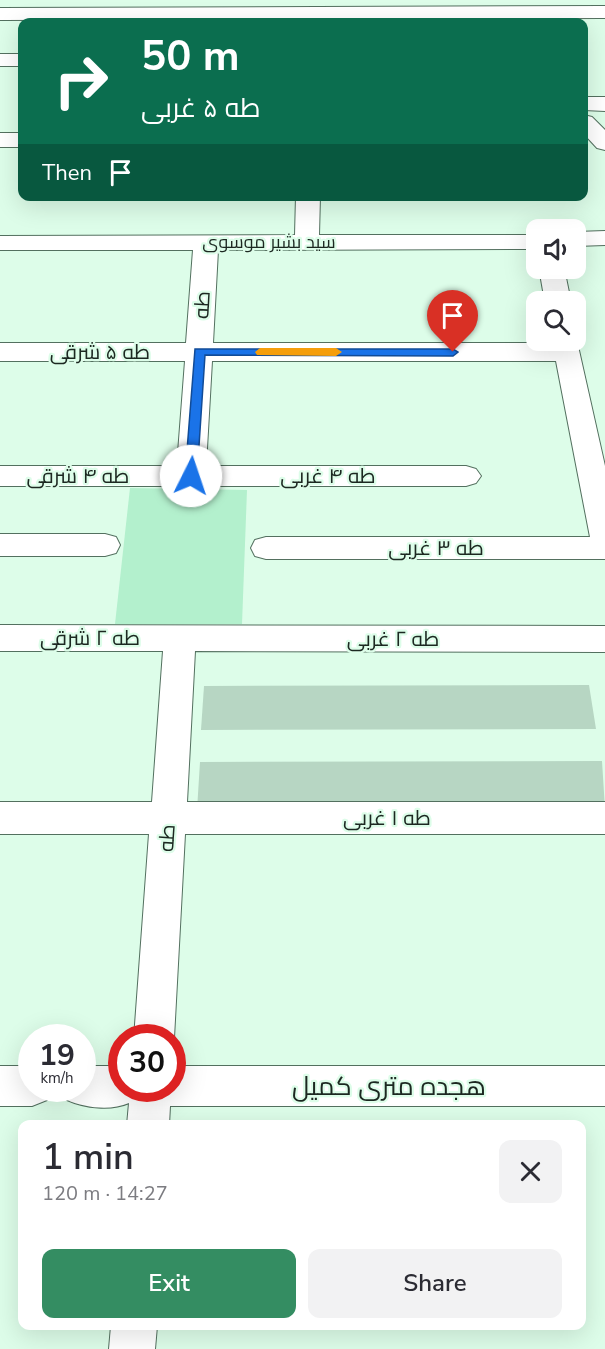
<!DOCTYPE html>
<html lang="en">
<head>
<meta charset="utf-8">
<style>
  body { margin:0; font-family:"Nunito Sans",Cairo,sans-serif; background:#f2f2f3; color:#2b2b33; height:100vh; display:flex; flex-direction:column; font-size:22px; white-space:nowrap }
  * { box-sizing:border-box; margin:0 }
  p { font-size:20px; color:#7c7c81 }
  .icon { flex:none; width:33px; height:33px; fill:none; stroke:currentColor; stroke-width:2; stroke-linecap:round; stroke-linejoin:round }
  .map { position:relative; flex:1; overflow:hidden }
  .side { position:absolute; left:18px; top:1120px; width:568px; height:210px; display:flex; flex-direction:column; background:#fff; border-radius:12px; box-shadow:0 6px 24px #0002 }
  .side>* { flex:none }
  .hud { position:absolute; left:18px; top:18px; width:570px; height:183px; border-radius:12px; box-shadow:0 6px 24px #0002; background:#0b6e4f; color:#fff; overflow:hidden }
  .fabs { position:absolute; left:526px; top:219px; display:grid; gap:12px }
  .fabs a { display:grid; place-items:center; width:60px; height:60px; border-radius:12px; background:#fff; box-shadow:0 6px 24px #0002; font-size:30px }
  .speed { position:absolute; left:18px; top:1024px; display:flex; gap:12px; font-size:30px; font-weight:700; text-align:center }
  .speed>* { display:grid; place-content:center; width:78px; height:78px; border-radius:50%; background:#fff; box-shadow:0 6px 24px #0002; line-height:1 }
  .speed small { font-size:15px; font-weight:400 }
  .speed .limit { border:9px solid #d22; background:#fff; color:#111 }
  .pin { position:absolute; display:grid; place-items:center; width:51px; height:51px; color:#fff; margin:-62px -26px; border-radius:50% 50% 50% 0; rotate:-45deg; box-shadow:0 0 6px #0007 }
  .pin .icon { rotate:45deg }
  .me { position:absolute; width:66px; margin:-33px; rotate:4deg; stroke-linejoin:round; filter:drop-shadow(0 0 4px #0008) }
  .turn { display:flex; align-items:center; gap:21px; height:126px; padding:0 24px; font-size:27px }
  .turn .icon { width:78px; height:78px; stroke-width:2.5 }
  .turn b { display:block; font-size:42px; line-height:51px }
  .then { display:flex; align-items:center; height:57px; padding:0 24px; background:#0003; gap:12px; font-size:22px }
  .round { display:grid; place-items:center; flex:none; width:63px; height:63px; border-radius:12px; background:#f2f2f3 }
  .head { display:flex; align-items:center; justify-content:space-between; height:102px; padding:0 24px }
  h1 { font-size:36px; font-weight:600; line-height:45px }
  .button { display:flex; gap:12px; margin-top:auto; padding:12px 24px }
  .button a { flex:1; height:69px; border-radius:12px; background:#348d62; color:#fff; font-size:24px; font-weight:600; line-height:69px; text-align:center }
  .button a+a { background:#f2f2f3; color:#2b2b33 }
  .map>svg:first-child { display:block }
  .green { fill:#b3f0cd }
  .building { fill:#b7d6c3 }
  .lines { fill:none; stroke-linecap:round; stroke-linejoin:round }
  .minor-casing { stroke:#53705f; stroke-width:2 }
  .major-casing { stroke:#53705f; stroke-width:2 }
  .minor { fill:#fff; fill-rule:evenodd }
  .major { fill:#fff; fill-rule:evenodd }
  .route { fill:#1a73e8; stroke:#114b97; stroke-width:1.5 }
  .slow { fill:#f59e0b }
  .labels { text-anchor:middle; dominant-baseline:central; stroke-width:4.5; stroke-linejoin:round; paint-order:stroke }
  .far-street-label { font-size:18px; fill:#1c2821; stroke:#ddfde9 }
  .street-label { font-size:21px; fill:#1c2821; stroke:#ddfde9 }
  .near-street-label { font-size:26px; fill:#1c2821; stroke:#ddfde9 }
</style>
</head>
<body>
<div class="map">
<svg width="605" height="1349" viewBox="0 0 605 1349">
  <rect width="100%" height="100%" fill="#ddfde9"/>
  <polygon class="green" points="130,488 247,490 242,624 115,624"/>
  <g class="building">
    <polygon points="589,685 596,729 201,730 204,686"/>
    <polygon points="602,761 605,809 197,810 200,762"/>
  </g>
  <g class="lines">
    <g class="minor-casing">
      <g id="minor">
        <polygon points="516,7 523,9 528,22 508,22 506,13 509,9"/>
        <rect x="0" y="54" width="22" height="12"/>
        <polygon points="584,97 605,97 605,111 584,110"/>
        <polygon points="584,115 592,117 605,130 605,150 597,148 584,134"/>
        <rect x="0" y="133" width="22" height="14"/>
        <polygon points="296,196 320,196 319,235 537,235 537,249 218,250 213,343 552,343 552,340 576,340 576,337 605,466 605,559 266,559 255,556 251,548 255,540 266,537 590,537 556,361 212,361 206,466 466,466 476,469 481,476 476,483 466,486 0,486 0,466 177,466 185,361 0,361 0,343 186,343 193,250 0,250 0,236 295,235"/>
        <polygon points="605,231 605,245 576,246 576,232"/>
        <polygon points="539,268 564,268 571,302 545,302"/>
        <polygon points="0,534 105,534 116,537 120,545 116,553 105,556 0,556"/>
        <polygon points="0,625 605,626 605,652 195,651 187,802 605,802 605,834 185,834 174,1038 172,1042 172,1038 134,1038 149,834 0,834 0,802 152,802 163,651 0,651"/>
        <polygon points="0,1066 32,1066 32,1089 51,1089 47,1100 32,1106 0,1106"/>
        <path d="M 82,1066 L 122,1066 L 122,1089 L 172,1089 L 172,1066 L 605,1066 L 605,1106 L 170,1106 L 169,1125 L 127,1125 L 129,1103 C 111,1111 85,1108 67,1100 L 63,1089 L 82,1089 Z"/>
        <polygon points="111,1326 157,1326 155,1349 109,1349"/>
      </g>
    </g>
    <g class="major-casing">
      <polygon id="major" points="605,6 605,18 0,20 0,8"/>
    </g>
    <use href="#minor" class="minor"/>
    <use href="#major" class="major"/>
  </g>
  <polygon class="route" points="195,349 453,349 458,352 453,356 205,355 197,476 191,480 185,476"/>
  <polygon class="slow" points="260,348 336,348 342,352 336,356 257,355 255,352"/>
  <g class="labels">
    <g class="far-street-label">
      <text x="269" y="242">سید بشیر موسوی</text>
    </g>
    <g class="street-label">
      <text transform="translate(202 305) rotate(-87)">طه</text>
      <text x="100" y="352">طه ۵ شرقی</text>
      <text x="78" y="476">طه ۴ شرقی</text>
      <text x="328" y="476">طه ۴ غربی</text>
      <text x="436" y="548">طه ۳ غربی</text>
      <text x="90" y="638">طه ۲ شرقی</text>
      <text x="393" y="639">طه ۲ غربی</text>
      <text x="387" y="818">طه ۱ غربی</text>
      <text transform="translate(167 838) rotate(-86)">طه</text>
    </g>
    <g class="near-street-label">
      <text x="389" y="1086">هجده متری کمیل</text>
    </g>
  </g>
</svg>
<div class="fabs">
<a><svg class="icon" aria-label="sound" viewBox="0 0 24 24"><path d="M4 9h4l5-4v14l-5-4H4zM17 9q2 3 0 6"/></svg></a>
<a><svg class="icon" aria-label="search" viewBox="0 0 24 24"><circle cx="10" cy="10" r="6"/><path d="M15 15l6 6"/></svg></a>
</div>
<div class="speed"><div>19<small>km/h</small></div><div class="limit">30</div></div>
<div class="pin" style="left:453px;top:352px;background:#d93025"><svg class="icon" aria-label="arrive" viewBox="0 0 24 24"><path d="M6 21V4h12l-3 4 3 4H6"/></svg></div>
<svg class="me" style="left:191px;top:476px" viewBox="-20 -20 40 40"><circle r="19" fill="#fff"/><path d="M0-13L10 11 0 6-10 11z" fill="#1a73e8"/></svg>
<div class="hud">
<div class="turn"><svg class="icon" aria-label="right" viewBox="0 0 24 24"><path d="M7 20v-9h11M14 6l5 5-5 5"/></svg><div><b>50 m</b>طه ۵ غربی</div></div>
<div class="then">Then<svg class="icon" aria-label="arrive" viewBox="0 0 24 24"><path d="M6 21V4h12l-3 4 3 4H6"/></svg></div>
</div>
<section class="side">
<div class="head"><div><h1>1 min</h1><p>120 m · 14:27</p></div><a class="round"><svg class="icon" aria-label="close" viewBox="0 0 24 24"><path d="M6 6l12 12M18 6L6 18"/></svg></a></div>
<div class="button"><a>Exit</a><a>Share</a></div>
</section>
</div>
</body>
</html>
